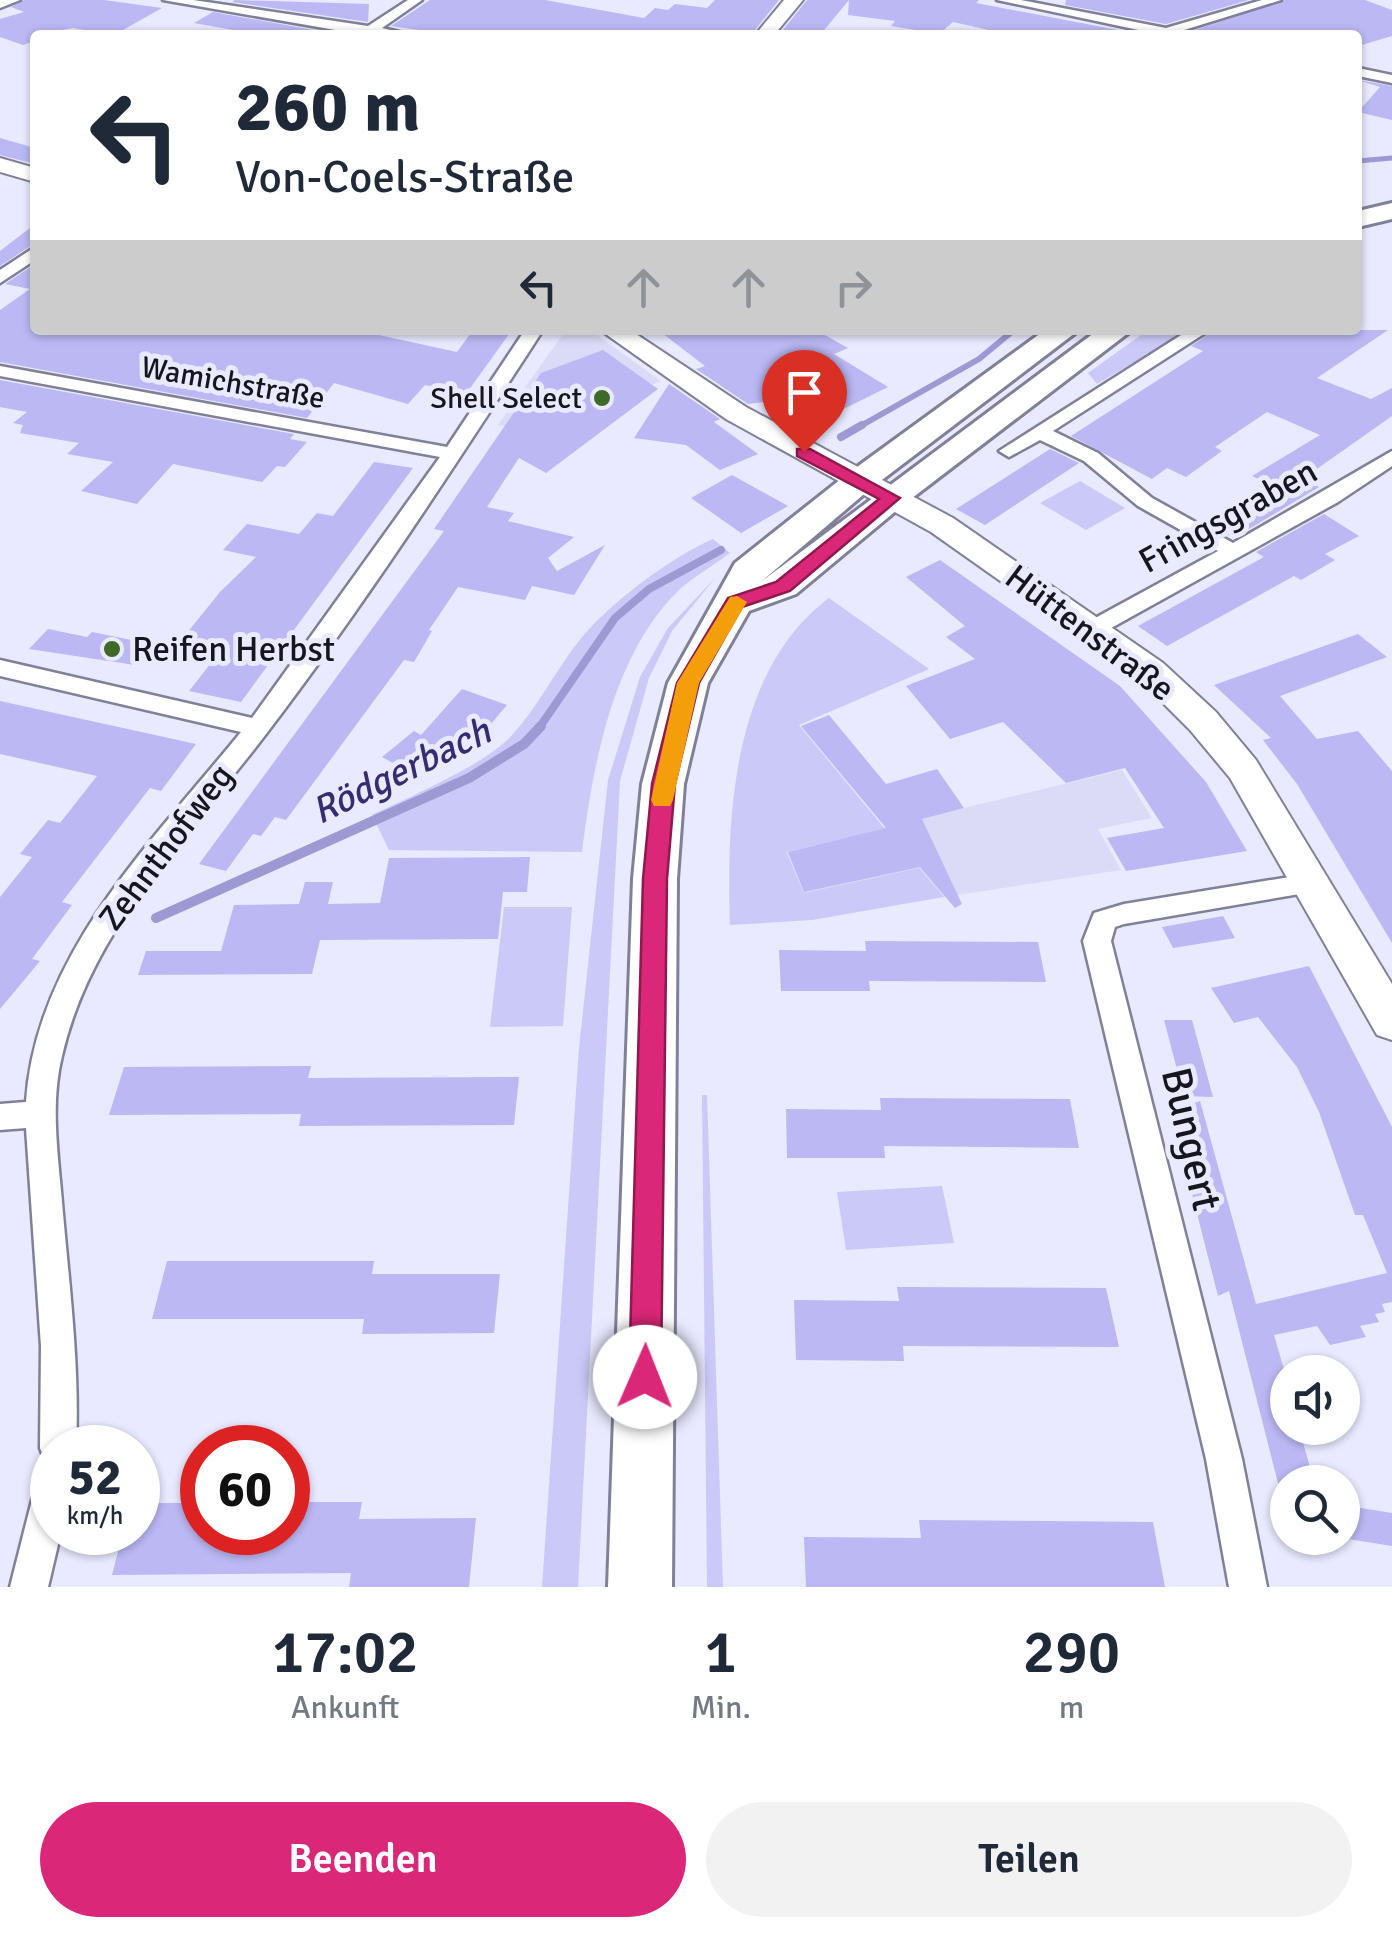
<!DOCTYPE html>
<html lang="de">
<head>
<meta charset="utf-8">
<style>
  body { margin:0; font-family:Signika,sans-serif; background:#f2f2f3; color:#1f2937; height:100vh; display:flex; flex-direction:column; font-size:38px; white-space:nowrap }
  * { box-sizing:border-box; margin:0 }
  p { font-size:32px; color:#747a83 }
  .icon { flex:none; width:55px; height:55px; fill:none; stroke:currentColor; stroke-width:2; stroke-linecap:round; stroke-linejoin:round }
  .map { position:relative; height:1587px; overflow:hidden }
  .drawer { display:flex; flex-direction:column; background:#fff; flex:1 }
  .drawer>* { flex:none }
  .banner { position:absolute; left:30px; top:30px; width:1332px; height:305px; border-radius:10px; box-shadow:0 2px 8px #0004; background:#fff; color:#1f2937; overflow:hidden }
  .tools { position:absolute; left:1270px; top:1355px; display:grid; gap:20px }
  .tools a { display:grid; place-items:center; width:90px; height:90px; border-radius:50%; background:#fff; box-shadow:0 2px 8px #0004; font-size:50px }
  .speed { position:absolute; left:30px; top:1425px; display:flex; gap:20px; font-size:50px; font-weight:700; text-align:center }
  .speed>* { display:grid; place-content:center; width:130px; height:130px; border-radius:50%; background:#fff; box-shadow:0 2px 8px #0004; line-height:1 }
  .speed small { font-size:25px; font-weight:400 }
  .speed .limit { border:15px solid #d22; background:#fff; color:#111 }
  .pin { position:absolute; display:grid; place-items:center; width:85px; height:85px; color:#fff; margin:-102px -42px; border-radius:50% 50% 50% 0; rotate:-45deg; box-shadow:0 0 10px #0007 }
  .pin .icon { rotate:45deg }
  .me { position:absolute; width:110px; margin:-55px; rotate:1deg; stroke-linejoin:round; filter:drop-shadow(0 0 8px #0008) }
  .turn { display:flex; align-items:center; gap:35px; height:210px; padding:0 40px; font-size:45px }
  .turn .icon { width:130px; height:130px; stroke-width:2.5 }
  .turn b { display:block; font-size:70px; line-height:85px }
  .lanes { display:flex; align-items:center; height:95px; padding:0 40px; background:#0003; justify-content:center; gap:50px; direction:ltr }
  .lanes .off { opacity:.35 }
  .eta { display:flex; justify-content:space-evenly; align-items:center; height:170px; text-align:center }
  .eta b { font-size:60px; font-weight:600; line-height:70px }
  .action { display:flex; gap:20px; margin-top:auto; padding:20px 40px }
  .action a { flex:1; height:115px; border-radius:60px; background:#db2777; color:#fff; font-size:40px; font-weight:600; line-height:115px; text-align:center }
  .action a+a { background:#f2f2f3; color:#1f2937 }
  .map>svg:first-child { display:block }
  .built { fill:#dbdbf7 }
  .green { fill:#cbc9f7 }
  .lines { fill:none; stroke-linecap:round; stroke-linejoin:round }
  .stream-far3 { stroke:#9c99d3; stroke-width:5 }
  .stream-far2 { stroke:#9c99d3; stroke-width:6 }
  .stream-far1 { stroke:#9c99d3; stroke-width:8 }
  .stream { stroke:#9c99d3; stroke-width:10 }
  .building { fill:#bbb8f4 }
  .street-casing { stroke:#818099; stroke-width:5 }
  .secondary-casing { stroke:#818099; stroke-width:4 }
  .primary-casing { stroke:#818099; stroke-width:6 }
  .street { fill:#fff; fill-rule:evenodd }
  .secondary { fill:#fff; fill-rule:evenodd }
  .primary { fill:#fff; fill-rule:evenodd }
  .route { fill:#db2777; stroke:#8e194d; stroke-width:2.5 }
  .slow { fill:#f59e0b }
  .poi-dot { fill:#3e6927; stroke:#e9e9ff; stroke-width:4 }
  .labels { text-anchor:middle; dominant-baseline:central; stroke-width:10; stroke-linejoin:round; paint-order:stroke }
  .far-street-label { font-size:30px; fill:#16161f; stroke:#e9e9ff }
  .far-poi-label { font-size:30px; fill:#16161f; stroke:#e9e9ff; text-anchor:end }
  .street-label { font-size:35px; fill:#16161f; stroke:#e9e9ff }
  .poi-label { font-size:35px; fill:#16161f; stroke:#e9e9ff; text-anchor:start }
  .water-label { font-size:38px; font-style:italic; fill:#382c71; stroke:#e9e9ff }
  .near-street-label { font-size:42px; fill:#16161f; stroke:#e9e9ff }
</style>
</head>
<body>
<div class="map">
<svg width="1392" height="1587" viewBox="0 0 1392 1587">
  <rect width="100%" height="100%" fill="#e9e9ff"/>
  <g class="built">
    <polygon points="566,330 590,330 661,381 534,431 498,425"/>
    <polygon points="1122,770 1152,818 1098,829 1121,870 944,897 919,868 804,893 785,851"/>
  </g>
  <g class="green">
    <polygon points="1148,330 1188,330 1097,384 1088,373"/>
    <polygon points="1080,481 1125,508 1086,530 1040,503"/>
    <path d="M 713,539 L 730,553 C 714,565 695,576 680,589 C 613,653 593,764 582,852 L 389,850 L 372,815 C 409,797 485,765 512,735 C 538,707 555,671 579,641 C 607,605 671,557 713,539 Z"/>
    <polygon points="716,577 672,631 649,678 620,781 578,1587 542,1587 579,1048 608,780 640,677 668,628"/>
    <path d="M 829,598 L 929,669 L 799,725 L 885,829 L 786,852 L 804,893 L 919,868 L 944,897 L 812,920 L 730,925 C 726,814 733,670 829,598 Z"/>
    <polygon points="504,907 572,907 563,1026 490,1027"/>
    <polygon points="702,1095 707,1095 723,1587 707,1587"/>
    <polygon points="942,1186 954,1243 846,1250 837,1192"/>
  </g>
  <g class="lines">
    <polyline class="stream-far3" points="1358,161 1392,158"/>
    <polyline class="stream-far2" points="857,428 979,359 1014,330"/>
    <g class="stream-far1">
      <polyline points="841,437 862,425"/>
      <polyline points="539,728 615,618 649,589 721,550"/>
    </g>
    <polyline class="stream" points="156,918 469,778 524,744 541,726"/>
  </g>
  <g class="building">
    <polygon points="24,0 104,0 162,8 114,35 73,28 35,35 35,41 23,45 0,37 0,19 24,12 11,7"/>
    <polygon points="235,0 369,4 368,22 232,2"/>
    <polygon points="430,0 545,0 644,18 655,8 668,10 675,4 707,8 715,0 779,0 751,35 453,35 391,26"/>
    <polygon points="807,0 979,0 976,3 1144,35 1011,35 953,22 939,34 891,26 895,21 848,15 849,0 820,35 779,35"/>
    <polygon points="1066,0 1249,0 1166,24 1065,5"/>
    <polygon points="1285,0 1365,0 1392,10 1392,36 1358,46 1358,35 1189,32"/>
    <polygon points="213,12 342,35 261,35 194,23"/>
    <polygon points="1358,80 1392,86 1392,120 1358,112 1380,87"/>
    <polygon points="0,138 35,148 35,164 0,155"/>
    <polygon points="35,224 35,243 0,266 0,251"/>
    <polygon points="35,264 35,330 356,330 457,352 473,330 512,330 466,394 425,385 408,404 334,383 307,418 0,362 0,310 30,289 5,284"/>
    <polygon points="658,330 696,330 703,334 714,330 816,330 848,348 834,354 888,387 803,429 763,402 748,404 696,369 705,366"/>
    <polygon points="1388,330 1317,378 1371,399 1392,388 1392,416 1304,478 1319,487 1234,538 1203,520 1271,485 1252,476 1320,435 1267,412 1215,447 1222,451 1186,477 1167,468 1152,479 1071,436 1203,351 1191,346 1215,330"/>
    <polygon points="603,350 658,389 546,473 519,458 487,507 514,513 508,521 574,537 548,558 557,571 605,545 574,595 532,586 525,600 458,587 429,630 432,631 414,662 404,660 286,820 275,817 261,836 253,834 226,871 199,864 444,531 434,529 541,373"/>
    <polygon points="0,380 294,434 290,439 307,442 285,467 277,466 262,482 173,464 137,504 81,491 113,462 67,454 79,443 20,433 23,425 13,423 27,412 0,407"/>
    <polygon points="669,384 720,419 714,422 758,454 720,470 686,445 634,438"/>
    <polygon points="1050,449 1079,463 985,525 956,509"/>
    <polygon points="374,462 413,468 241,702 189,691 215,658 174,649 220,592 256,557 223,550 247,524 299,534 317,513 333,516"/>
    <polygon points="732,475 788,506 741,533 691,498"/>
    <polygon points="1324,514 1359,536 1325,554 1335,560 1301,580 1294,576 1167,646 1138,626 1264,557 1256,552"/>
    <polygon points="940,560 1120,686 1206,782 1247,851 1126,871 1107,838 1164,828 1125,768 1066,783 1003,722 950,739 906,686 975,659 946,637 965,626 906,577"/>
    <polygon points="48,629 87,637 92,632 151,644 135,665 29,649"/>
    <polygon points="1358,634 1387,657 1280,696 1317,739 1358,731 1392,771 1392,943 1297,784 1263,740 1271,738 1214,685"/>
    <polygon points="462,689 507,705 462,758 454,753 436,768 426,763 416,771 393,774 393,763 382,757 414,731 421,735"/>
    <polygon points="0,701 196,744 161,791 150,788 62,902 72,905 32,959 40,961 0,1009 0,897 32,857 20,854 48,820 60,823 97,776 0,754"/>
    <polygon points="829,715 886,784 937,769 964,808 922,819 962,904 955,908 920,867 804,892 788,852 886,828 801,726"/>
    <polygon points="530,857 527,892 503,892 498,939 320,940 312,974 138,975 146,951 221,951 234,905 299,904 305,882 333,882 328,904 380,903 389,858"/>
    <polygon points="1223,916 1235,938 1173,948 1162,927"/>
    <polygon points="865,941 1038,942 1046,982 869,981 870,991 781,991 779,950 866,951"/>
    <polygon points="1309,966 1392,1127 1392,1302 1382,1304 1385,1312 1375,1314 1379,1322 1360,1326 1366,1337 1330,1345 1317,1326 1274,1335 1288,1383 1288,1428 1299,1428 1314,1482 1279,1487 1229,1291 1218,1296 1171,1111 1200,1101 1256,1304 1387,1273 1363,1215 1355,1215 1319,1112 1297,1067 1258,1017 1234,1023 1211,988"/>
    <polygon points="1164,1020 1192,1020 1213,1097 1184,1096"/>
    <polygon points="311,1066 308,1078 519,1077 514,1125 299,1126 301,1114 109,1115 124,1067"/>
    <polygon points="880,1098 1070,1099 1079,1148 884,1146 885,1158 787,1158 786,1109 881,1110"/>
    <polygon points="167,1261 374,1261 372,1274 500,1274 494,1333 362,1334 364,1319 152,1319"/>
    <polygon points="897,1287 1106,1288 1119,1347 903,1346 904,1361 796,1360 794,1300 899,1301"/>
    <polygon points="288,1502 362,1502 359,1519 476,1518 469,1587 349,1587 351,1573 112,1575 123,1532 138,1532 138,1503 202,1503 202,1532 288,1532"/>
    <polygon points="1342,1505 1392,1513 1392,1546 1342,1538"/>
    <polygon points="919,1520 1153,1522 1165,1587 806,1587 804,1537 921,1538"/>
  </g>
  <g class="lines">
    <g class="street-casing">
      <g id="street">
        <polygon points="0,0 20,0 0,8"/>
        <polygon points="163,0 193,0 368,26 408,0 422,0 382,28 412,35 364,35"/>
        <polygon points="997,0 1021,0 1166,28 1262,0 1281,0 1181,31 1187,35 1162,35"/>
        <polygon points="1358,68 1392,75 1392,83 1358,76"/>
        <polygon points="35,247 35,260 0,283 0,270"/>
        <path d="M 525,330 L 543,330 C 454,467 366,603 266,734 C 190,834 91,928 62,1056 C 51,1100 57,1147 61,1191 C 68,1277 80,1361 76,1448 L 52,1448 L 52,1464 L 45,1461 L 40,1448 L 41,1346 L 26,1128 L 0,1130 L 0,1104 L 26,1102 C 36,953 153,841 241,732 L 0,676 L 0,660 L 252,718 L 440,457 L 0,376 L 0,366 L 447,447 Z"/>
        <polygon points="1189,330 1210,330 1053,431 1098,453 1152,498 1233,543 1392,451 1392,466 1338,502 1102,633 1086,633 1083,628 1086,623 1218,551 1138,506 1084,461 1040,440 1009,457 999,451"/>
        <polygon points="1314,873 1323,876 1327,883 1323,890 1124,924 1115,927 1111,941 1242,1459 1267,1587 1229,1587 1206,1459 1083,941 1094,913 1124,904"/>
        <polygon points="52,1474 52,1532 61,1532 48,1587 10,1587 34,1492 39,1479"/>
      </g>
    </g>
    <g class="secondary-casing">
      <g id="secondary">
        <polygon points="784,0 803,0 774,35 755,35"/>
        <polygon points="0,158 35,168 35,182 0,172"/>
        <polygon points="600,330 630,330 746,407 953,518 1163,663 1216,712 1256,760 1392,984 1392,1040 1377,1035 1230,778 1190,730 1139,679 931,532 726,419"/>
      </g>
    </g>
    <g class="primary-casing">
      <g id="primary">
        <polygon points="1392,203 1392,219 1358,227 1358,211"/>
        <polygon points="1045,330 1079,330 870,489 762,581 1098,330 1132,330 903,505 796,594 749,611 708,683 684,784 677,879 672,1587 608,1587 633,879 642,784 668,683 735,563 846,475"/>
      </g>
    </g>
    <use href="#street" class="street"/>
    <use href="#secondary" class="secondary"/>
    <use href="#primary" class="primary"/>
  </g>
  <polygon class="route" points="797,449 810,449 900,498 790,591 742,607 699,683 675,784 667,879 661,1377 656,1388 645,1393 634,1388 629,1377 643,879 652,784 677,683 728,598 776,582 879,499 797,456"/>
  <polygon class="slow" points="737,596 747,602 699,683 673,800 670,806 654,806 651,800 677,683 730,597"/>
  <g class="poi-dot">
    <circle cx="602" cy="398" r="10"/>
    <circle cx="112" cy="649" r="10"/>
  </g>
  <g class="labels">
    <g class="far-street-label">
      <text transform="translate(233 383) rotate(10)">Wamichstraße</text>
    </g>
    <g class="far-poi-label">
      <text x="582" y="398">Shell Select</text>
    </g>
    <g class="street-label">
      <text transform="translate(1228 516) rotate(-29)">Fringsgraben</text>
      <text transform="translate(1090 633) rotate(37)">Hüttenstraße</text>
      <text transform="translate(166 847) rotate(-53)">Zehnthofweg</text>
    </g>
    <g class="poi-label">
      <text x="132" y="649">Reifen Herbst</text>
    </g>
    <g class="water-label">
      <text transform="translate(401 771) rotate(-26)">Rödgerbach</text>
    </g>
    <g class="near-street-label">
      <text transform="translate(1191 1139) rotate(77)">Bungert</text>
    </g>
  </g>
</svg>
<div class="tools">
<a><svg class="icon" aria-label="sound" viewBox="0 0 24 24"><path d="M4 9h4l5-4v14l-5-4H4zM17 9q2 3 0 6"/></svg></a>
<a><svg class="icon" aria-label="search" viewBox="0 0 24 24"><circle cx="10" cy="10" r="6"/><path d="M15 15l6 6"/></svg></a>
</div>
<div class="speed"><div>52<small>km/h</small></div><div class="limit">60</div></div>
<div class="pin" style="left:804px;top:452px;background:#d93025"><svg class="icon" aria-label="arrive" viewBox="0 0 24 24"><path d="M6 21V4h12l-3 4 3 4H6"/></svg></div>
<svg class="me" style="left:645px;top:1377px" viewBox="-20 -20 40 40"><circle r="19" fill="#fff"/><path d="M0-13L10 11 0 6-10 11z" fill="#db2777"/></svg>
<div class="banner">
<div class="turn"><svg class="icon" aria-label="left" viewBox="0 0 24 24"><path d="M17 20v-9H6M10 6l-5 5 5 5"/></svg><div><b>260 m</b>Von-Coels-Straße</div></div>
<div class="lanes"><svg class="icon" aria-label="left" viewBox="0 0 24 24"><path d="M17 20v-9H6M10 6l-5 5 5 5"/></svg><svg class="icon off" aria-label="ahead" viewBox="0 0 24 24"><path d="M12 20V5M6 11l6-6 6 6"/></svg><svg class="icon off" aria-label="ahead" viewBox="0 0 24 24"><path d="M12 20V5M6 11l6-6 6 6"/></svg><svg class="icon off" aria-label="right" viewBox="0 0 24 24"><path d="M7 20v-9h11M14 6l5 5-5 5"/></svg></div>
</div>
</div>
<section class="drawer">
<div class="eta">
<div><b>17:02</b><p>Ankunft</p></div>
<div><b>1</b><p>Min.</p></div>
<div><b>290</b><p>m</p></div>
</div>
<div class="action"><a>Beenden</a><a>Teilen</a></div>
</section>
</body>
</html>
